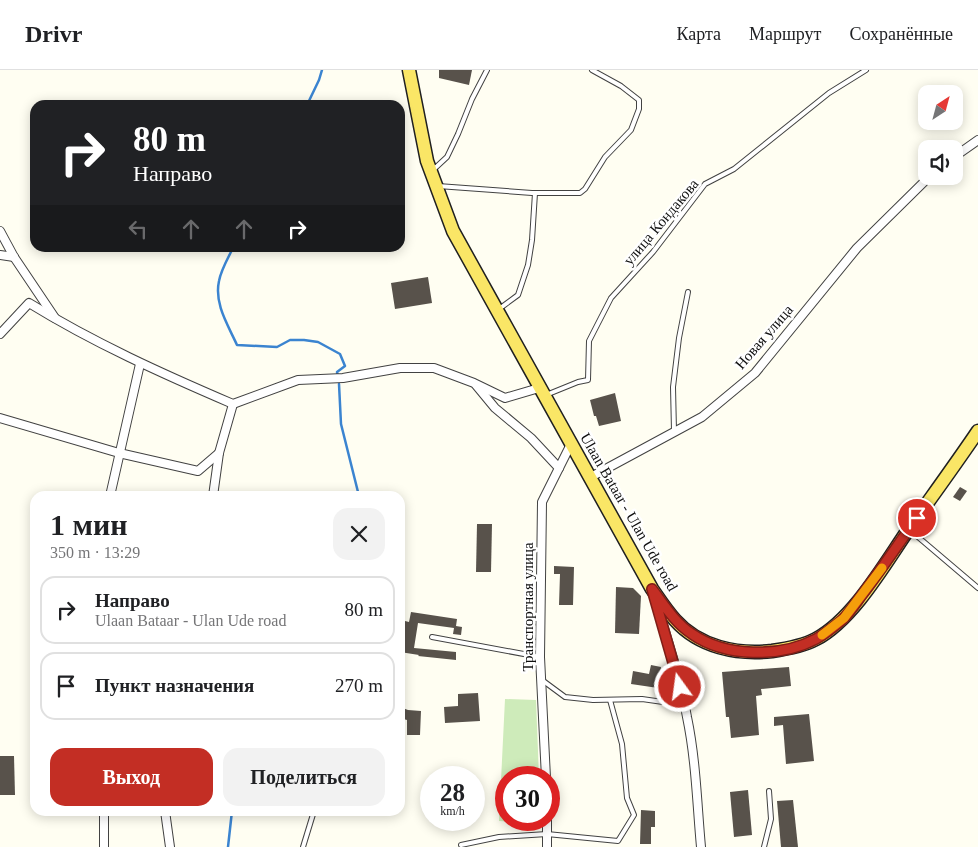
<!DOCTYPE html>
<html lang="ru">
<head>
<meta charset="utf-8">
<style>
  body { margin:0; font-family:"Times New Roman",serif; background:#f2f2f2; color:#202124; height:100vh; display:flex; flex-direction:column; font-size:19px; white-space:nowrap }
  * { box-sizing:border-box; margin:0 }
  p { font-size:16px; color:#757577 }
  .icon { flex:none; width:28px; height:28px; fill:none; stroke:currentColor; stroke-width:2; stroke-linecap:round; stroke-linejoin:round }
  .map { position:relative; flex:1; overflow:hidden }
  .drawer { position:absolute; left:30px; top:421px; width:375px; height:325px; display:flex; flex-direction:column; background:#fff; border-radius:15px; box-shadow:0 2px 12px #0003 }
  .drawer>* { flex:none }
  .banner { position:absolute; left:30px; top:30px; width:375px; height:152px; border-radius:15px; box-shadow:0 2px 12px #0003; background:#202124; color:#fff; overflow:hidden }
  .needle { width:32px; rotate:36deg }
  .buttons { position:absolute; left:918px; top:15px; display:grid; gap:10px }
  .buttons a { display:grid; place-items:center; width:45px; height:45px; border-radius:10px; background:#fff; box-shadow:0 2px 12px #0003; font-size:25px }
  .speed { position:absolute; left:420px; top:696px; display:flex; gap:10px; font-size:25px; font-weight:700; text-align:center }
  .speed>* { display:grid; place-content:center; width:65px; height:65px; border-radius:50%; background:#fff; box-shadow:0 2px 12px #0003; line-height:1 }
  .speed small { font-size:12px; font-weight:400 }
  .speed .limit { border:8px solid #d22; background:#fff; color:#111 }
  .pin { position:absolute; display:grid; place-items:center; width:42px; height:42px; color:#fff; margin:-21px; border:2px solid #fff; border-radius:50%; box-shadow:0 1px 5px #0007 }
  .me { position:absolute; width:55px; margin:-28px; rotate:346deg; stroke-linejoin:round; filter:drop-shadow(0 0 4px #0008) }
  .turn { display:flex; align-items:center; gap:18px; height:105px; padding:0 20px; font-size:22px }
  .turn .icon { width:65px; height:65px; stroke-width:2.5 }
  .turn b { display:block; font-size:35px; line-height:42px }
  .lanes { display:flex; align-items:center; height:48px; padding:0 20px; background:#0003; justify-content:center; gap:25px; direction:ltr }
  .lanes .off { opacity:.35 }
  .round { display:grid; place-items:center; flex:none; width:52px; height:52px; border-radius:15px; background:#f2f2f2 }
  .headline { display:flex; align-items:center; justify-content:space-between; height:85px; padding:0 20px }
  h1 { font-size:30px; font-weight:800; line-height:38px }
  .button { display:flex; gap:10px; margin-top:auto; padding:10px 20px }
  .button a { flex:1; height:58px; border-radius:15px; background:#c32e24; color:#fff; font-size:20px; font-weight:800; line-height:58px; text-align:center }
  .button a+a { background:#f2f2f2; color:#202124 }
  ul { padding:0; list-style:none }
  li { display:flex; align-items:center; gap:15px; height:68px; margin:0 10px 8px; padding:0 10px; border:2px solid #e0e0e0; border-radius:15px }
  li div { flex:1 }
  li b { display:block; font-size:19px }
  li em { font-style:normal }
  header { display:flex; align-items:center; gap:30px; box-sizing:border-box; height:70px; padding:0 25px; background:#fff; border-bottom:1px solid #e0e0e0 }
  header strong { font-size:24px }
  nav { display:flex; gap:28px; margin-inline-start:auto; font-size:18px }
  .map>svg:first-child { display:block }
  .green { fill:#ceebba }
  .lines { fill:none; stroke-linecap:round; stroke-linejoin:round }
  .stream { stroke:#3b84d0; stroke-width:2.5 }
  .building { fill:#58524b }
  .service-casing { stroke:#424242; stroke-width:6 }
  .minor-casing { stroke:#424242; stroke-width:10 }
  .primary-casing { stroke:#202020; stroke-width:15 }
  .service { stroke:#fff; stroke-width:4 }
  .minor { stroke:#fff; stroke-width:8 }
  .primary { stroke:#fae666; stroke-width:12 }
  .route-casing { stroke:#7f1e17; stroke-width:12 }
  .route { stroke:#c32e24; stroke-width:9 }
  .slow { stroke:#f59e0b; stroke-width:9 }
  .labels { text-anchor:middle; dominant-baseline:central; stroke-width:5; stroke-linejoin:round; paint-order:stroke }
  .street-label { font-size:15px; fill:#0f0f0f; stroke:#fff }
</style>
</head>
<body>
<header>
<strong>Drivr</strong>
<nav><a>Карта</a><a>Маршрут</a><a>Сохранённые</a></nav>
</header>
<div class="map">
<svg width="978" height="777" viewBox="0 0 978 777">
  <rect width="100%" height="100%" fill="#fffef2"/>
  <polygon class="green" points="505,629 536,630 539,707 506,708 506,750 541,750 541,754 499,751"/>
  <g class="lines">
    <g class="stream">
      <polyline points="307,35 319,10 322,0"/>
      <path d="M 233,178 C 228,188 221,200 219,211 C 214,234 228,255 237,275 L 277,277 L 290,270 L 304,270 L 318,272 L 340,284 L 345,296 L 337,302 L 338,307"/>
      <polyline points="339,314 341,354 359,426"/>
      <polyline points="228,777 232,741"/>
    </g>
  </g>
  <g class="building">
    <polygon points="439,0 472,0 469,15 439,8"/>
    <polygon points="428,207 432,233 395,239 391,213"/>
    <polygon points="615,323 621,351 599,356 596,346 594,346 590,330"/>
    <polygon points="960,417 967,421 960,431 953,427"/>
    <polygon points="477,454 492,454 491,502 476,502"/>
    <polygon points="554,496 574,497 573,535 559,535 560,504 554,504"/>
    <polygon points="616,517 633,518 641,526 639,564 615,563"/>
    <polygon points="411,542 457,549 456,556 462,557 461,565 453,564 454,558 418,553 414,578 456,582 456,590 418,586 419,585 400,582 405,551 409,552"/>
    <polygon points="651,595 661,597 658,618 631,614 633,601 649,604"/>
    <polygon points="789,597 791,616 761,619 762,625 756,626 759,665 731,668 729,647 726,647 722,602"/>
    <polygon points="478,623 480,651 445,653 444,637 458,636 458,624"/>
    <polygon points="400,637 408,640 421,641 420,665 407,665 407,650 400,648"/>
    <polygon points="809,644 814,691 786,694 783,655 774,656 774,647"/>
    <polygon points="0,686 14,686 15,725 0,725"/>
    <polygon points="748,720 752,765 734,767 730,722"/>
    <polygon points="793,730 798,777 781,777 777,731"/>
    <polygon points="641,740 655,741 655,757 651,757 651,774 640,774"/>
  </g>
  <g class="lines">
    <g class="service-casing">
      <g id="service">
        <polyline points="433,100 447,87 458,64 472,29 487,0"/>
        <polyline points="438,116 532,123 580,123 585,119 605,87 631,60 639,39 639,30 621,16 592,0"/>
        <polyline points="499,239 518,225 528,195 532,170 535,123"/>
        <polyline points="546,325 578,312 588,310 589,271 611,228 653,182 705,114 734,99 829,23 866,0"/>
        <polyline points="674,361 673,317 679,268 688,222"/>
        <polyline points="911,461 978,518"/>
        <polyline points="432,567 540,587"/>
        <polyline points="542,610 565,627 593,630 642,629 684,635"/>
        <polyline points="461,775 499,767 547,764 618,771 634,745 627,728 622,674 610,630"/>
        <polyline points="303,777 314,741"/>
        <polyline points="764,777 771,749 769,721"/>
      </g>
    </g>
    <g class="minor-casing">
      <g id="minor">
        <polyline points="954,87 978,70"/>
        <polyline points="0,161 14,187 55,248"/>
        <polyline points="0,185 14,187"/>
        <path d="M 0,264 L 29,233 C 94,273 163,304 233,334 L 298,310 L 343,308 L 400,298 L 434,298 L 474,313 L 505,328 L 539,318"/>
        <polyline points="476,315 495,338 531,368 559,398"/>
        <polyline points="0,348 119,383 198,401 219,383"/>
        <polyline points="589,408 702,347 755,303 857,178 930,106"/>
        <polyline points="110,426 140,294"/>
        <polyline points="213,426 219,383 233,334"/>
        <path d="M 655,529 C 667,568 680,607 687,647 C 696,690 697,734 701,777"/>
        <polyline points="546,708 540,587 542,432 571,374"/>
        <polyline points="104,741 104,777"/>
        <polyline points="165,741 170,777"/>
        <polyline points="547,750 547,777"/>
      </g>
    </g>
    <g class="primary-casing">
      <path id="primary" d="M 409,0 L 427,91 L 453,161 L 652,519 C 659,529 666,540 675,550 C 699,577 737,585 772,581 C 786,579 803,576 816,569 C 852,550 883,497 906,463 C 930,429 955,395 978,361"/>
    </g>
    <use href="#service" class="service"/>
    <use href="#minor" class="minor"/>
    <use href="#primary" class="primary"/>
  </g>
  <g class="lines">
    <g class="route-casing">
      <path id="route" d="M 680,617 L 652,519 C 664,535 675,553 692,564 C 725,587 780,588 816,569 C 825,564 835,556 843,549 C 850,542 856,533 862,525 C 881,500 899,473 917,448"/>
    </g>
    <use href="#route" class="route"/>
    <polyline class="slow" points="822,565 844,548 882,498"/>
  </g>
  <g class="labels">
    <g class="street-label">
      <text transform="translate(661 152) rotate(-50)">улица Кондакова</text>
      <text transform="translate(764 267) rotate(-49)">Новая улица</text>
      <text transform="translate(629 442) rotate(60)">Ulaan Bataar - Ulan Ude road</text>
      <text transform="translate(528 537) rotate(-90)">Транспортная улица</text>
    </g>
  </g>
</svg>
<div class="buttons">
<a><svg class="needle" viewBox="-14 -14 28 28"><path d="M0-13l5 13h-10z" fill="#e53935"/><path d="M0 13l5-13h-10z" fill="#757577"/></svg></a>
<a><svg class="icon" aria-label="sound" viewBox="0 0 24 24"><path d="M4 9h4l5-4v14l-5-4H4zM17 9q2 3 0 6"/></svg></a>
</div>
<div class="speed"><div>28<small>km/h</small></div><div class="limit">30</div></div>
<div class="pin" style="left:917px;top:448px;background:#d93025"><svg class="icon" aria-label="arrive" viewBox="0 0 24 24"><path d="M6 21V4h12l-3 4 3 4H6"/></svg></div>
<svg class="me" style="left:680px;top:617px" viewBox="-20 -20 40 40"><circle r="17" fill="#c32e24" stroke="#fff" stroke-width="3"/><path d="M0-11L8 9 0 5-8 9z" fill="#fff"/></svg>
<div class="banner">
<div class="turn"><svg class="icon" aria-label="right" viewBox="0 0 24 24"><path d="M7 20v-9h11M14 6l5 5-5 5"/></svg><div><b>80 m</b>Направо</div></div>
<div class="lanes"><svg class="icon off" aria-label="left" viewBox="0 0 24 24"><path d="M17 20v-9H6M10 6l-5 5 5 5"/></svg><svg class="icon off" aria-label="ahead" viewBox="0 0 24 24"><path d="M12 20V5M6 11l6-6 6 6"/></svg><svg class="icon off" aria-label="ahead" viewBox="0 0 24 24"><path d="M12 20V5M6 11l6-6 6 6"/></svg><svg class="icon" aria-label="right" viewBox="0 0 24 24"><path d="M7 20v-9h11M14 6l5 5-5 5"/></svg></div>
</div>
<section class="drawer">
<div class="headline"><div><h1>1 мин</h1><p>350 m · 13:29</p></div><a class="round"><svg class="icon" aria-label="close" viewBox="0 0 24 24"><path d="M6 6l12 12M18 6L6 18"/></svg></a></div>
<ul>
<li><svg class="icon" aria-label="right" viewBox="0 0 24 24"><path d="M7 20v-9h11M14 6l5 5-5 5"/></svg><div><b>Направо</b><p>Ulaan Bataar - Ulan Ude road</p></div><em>80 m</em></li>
<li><svg class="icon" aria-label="arrive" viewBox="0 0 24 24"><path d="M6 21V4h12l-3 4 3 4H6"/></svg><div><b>Пункт назначения</b></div><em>270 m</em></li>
</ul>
<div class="button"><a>Выход</a><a>Поделиться</a></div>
</section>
</div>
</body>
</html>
